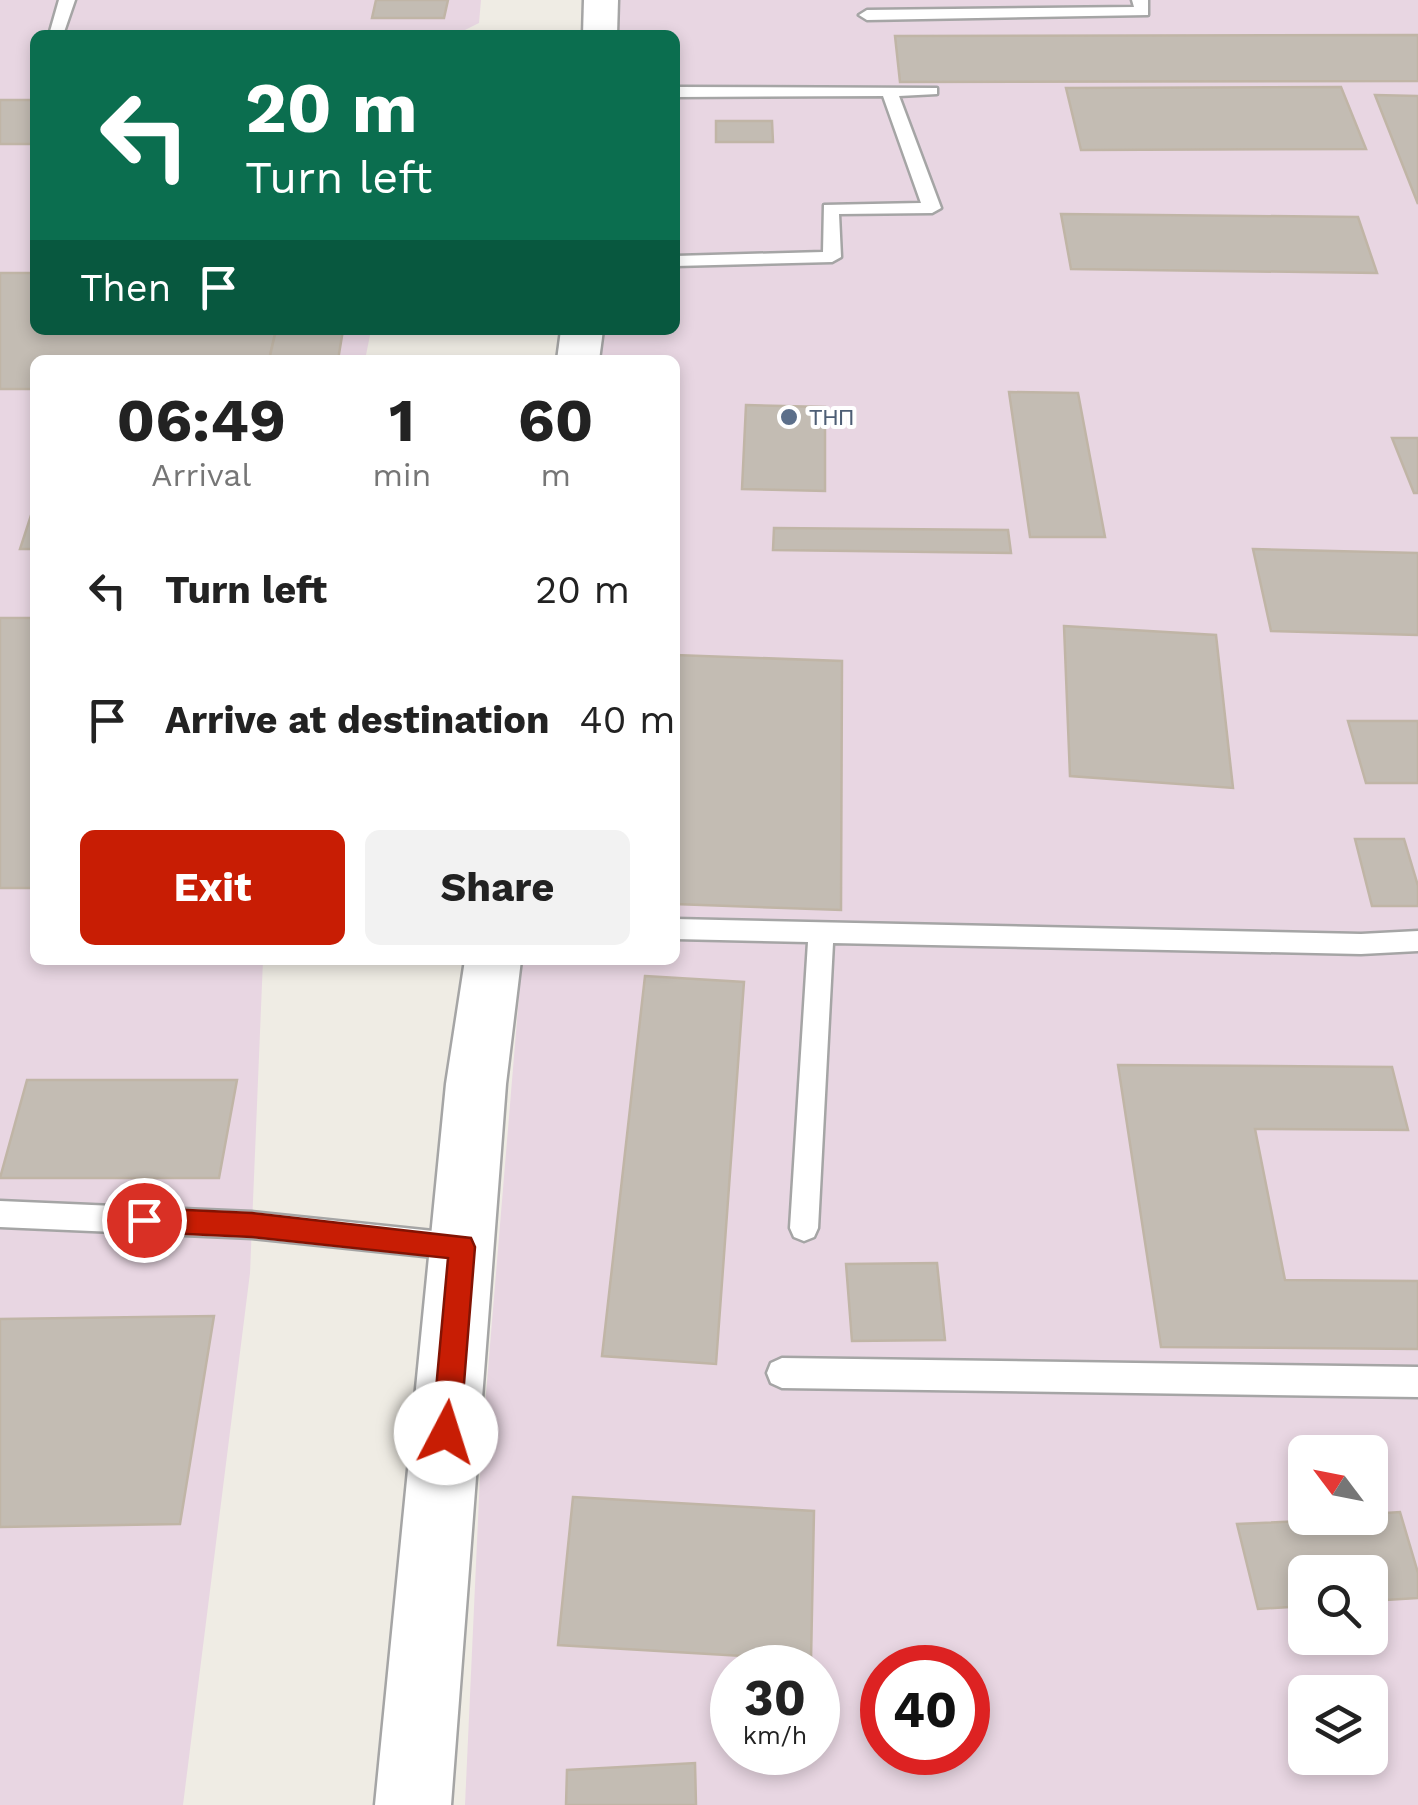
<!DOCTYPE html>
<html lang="en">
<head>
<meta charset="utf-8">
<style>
  body { margin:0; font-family:"Work Sans",sans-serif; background:#f2f2f2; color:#222; height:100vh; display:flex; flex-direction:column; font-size:38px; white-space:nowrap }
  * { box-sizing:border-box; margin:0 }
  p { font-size:32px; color:#767676 }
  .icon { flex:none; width:55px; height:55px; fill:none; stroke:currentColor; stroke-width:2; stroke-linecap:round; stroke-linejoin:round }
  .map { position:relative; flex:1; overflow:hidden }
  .sheet { position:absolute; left:30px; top:355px; width:650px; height:610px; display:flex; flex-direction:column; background:#fff; border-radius:15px; box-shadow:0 5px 15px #0003 }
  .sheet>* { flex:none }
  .guide { position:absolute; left:30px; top:30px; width:650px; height:305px; border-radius:15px; box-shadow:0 5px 15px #0003; background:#0b6e4f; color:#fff; overflow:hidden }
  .needle { width:65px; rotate:302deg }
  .controls { position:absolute; left:1288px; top:1435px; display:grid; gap:20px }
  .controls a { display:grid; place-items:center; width:100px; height:100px; border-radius:15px; background:#fff; box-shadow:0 5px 15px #0003; font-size:50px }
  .speed { position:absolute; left:710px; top:1645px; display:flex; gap:20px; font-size:50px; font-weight:700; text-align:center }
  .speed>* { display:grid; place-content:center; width:130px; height:130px; border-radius:50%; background:#fff; box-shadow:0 5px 15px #0003; line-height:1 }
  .speed small { font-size:25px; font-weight:400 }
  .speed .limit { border:15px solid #d22; background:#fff; color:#111 }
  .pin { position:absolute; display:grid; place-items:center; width:85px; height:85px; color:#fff; margin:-42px; border:5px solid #fff; border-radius:50%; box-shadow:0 2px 10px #0007 }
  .me { position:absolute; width:110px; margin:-55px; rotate:5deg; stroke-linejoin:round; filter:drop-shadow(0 0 8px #0008) }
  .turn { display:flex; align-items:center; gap:35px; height:210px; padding:0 50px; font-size:45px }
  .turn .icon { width:130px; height:130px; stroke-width:2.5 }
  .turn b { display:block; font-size:70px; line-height:85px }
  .then { display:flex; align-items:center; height:95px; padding:0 50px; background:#0003; gap:20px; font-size:38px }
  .eta { display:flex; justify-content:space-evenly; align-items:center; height:170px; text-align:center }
  .eta b { font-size:60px; font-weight:700; line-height:70px }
  .action { display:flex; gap:20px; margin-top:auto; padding:20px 50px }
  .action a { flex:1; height:115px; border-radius:15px; background:#c81d04; color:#fff; font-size:40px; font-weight:700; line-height:115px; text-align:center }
  .action a+a { background:#f2f2f2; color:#222 }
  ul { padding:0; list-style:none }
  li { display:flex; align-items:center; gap:30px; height:130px; padding:0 50px }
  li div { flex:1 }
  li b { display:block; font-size:38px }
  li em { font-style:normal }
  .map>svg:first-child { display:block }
  .industrial { fill:#e8d6e2; fill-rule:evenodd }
  .building { fill:#c3bcb3; stroke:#c0b5a6; stroke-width:2.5 }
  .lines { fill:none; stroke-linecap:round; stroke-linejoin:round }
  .service-casing { stroke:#a5a5a5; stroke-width:5 }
  .tertiary-casing { stroke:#a5a5a5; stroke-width:5 }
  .service { fill:#fff; fill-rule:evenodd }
  .tertiary { fill:#fff; fill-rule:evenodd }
  .route { fill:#c81d04; stroke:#821303; stroke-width:2.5 }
  .service-dot { fill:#5c6f8a; stroke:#fff; stroke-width:4 }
  .labels { text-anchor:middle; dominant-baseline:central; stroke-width:8; stroke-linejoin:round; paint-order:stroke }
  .far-service-label { font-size:22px; fill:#4e5e75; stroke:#fff; text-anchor:start }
</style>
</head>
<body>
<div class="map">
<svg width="1418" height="1805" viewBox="0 0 1418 1805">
  <rect width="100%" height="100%" fill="#efece4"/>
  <g class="industrial">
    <polygon points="0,0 481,0 479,23 455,35 35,35 35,330 371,330 365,360 35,360 35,960 263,960 250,1273 183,1805 0,1805"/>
    <path d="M 615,0 L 1418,0 L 1418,1805 L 465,1805 L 481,1454 L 522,960 L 675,960 L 675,360 L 584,360 L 587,330 L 675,330 L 675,35 L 615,35 ZM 1305,1452 L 1370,1452 L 1370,1518 L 1305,1518 ZM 1305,1572 L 1370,1572 L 1370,1638 L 1305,1638 ZM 732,1668 L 818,1668 L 818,1752 L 732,1752 ZM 882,1668 L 968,1668 L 968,1752 L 882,1752 ZM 1305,1692 L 1370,1692 L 1370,1758 L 1305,1758 Z"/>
  </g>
  <g class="building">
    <polygon points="376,0 448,0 444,18 372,18"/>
    <polygon points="1418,35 1418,81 900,82 895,36"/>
    <polygon points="1341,87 1366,149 1081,150 1066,88"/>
    <polygon points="1375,95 1418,96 1418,204"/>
    <rect x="0" y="100" width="35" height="44"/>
    <polygon points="716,121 772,121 773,142 716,142"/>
    <polygon points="1061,214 1358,217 1377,273 1071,269"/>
    <polygon points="0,273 35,273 35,330 276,330 269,360 35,360 35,389 0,389"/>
    <polygon points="276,330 343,330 338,360 269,360"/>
    <polygon points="1009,392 1078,393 1105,537 1030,537"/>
    <polygon points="746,405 825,407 825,491 742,489"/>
    <polygon points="1392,438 1418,438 1418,493 1414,493"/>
    <polygon points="35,503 35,549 20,549"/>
    <polygon points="774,528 1008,530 1011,553 773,550"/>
    <polygon points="1253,549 1418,553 1418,635 1271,631"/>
    <rect x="0" y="618" width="35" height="270"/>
    <polygon points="1064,626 1216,635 1233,788 1070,776"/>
    <polygon points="675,655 842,661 841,910 675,904"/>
    <polygon points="1348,721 1418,721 1418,783 1366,783"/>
    <polygon points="1355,839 1404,839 1418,886 1418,906 1372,906"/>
    <polygon points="645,976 744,982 716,1364 602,1356"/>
    <polygon points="1118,1065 1392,1067 1408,1130 1255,1129 1285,1280 1418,1281 1418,1349 1161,1347"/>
    <polygon points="27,1080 237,1080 219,1178 0,1178"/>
    <polygon points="937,1263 945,1340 852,1341 846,1264"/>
    <polygon points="214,1316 180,1524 0,1527 0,1319"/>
    <polygon points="573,1497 814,1511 811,1660 558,1645"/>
    <polygon points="1400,1512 1418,1573 1418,1598 1370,1601 1370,1572 1305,1572 1305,1606 1258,1609 1237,1524 1370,1518 1370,1514"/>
    <polygon points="695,1763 696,1805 566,1805 567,1770"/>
  </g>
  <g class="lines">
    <g class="service-casing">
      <g id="service">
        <polygon points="59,0 75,0 63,35 49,35"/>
        <polygon points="1132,0 1148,0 1148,15 867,20 859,15 867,10 1134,7"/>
        <polygon points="675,87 937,88 937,94 899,96 941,208 932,213 839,214 841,257 832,262 675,266 675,256 823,252 824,205 921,203 883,96 675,97"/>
        <polygon points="675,919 1361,934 1418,931 1418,951 1361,954 833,943 818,1228 814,1237 804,1241 794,1237 790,1228 808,942 675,939"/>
        <polygon points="0,1201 252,1212 462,1234 472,1238 476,1247 472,1256 462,1260 252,1238 0,1227"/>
        <polygon points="782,1358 1418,1367 1418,1397 782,1388 771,1383 767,1373 771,1363"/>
      </g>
    </g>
    <g class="tertiary-casing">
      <g id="tertiary">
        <polygon points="584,0 618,0 617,35 583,35"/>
        <polygon points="561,330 603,330 599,360 557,360"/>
        <polygon points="465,960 521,960 506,1084 451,1805 375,1805 446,1084"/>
      </g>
    </g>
    <use href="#service" class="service"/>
    <use href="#tertiary" class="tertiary"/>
  </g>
  <polygon class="route" points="144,1208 252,1213 471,1238 475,1247 460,1433 456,1443 446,1447 436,1443 432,1433 448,1258 252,1237 144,1232 135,1229 131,1220 135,1212"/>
  <circle class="service-dot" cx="789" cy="417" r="10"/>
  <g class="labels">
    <g class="far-service-label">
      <text x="809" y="417">ТНП</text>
    </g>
  </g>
</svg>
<div class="controls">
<a><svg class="needle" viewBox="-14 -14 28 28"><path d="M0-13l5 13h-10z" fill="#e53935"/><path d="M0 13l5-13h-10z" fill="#767676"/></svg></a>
<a><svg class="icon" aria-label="search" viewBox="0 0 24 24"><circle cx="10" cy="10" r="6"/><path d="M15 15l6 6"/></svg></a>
<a><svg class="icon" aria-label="layers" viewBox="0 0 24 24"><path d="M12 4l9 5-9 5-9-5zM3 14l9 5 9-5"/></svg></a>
</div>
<div class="speed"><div>30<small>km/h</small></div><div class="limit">40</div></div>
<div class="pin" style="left:144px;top:1220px;background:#d93025"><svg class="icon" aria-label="arrive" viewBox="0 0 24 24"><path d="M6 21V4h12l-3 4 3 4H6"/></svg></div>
<svg class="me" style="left:446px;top:1433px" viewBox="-20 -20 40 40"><circle r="19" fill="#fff"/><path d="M0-13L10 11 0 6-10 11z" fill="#c81d04"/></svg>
<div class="guide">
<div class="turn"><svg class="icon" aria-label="left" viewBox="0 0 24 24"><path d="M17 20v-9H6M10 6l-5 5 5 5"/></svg><div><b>20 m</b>Turn left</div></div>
<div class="then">Then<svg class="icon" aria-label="arrive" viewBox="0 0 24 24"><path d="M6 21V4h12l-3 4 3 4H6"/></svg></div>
</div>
<section class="sheet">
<div class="eta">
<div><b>06:49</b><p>Arrival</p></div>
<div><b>1</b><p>min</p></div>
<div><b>60</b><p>m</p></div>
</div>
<ul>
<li><svg class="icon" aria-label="left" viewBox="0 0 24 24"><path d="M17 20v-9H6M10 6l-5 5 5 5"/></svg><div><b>Turn left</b></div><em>20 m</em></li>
<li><svg class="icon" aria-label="arrive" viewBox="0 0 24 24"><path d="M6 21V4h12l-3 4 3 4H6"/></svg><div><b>Arrive at destination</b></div><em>40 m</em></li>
</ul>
<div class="action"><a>Exit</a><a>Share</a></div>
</section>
</div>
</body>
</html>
